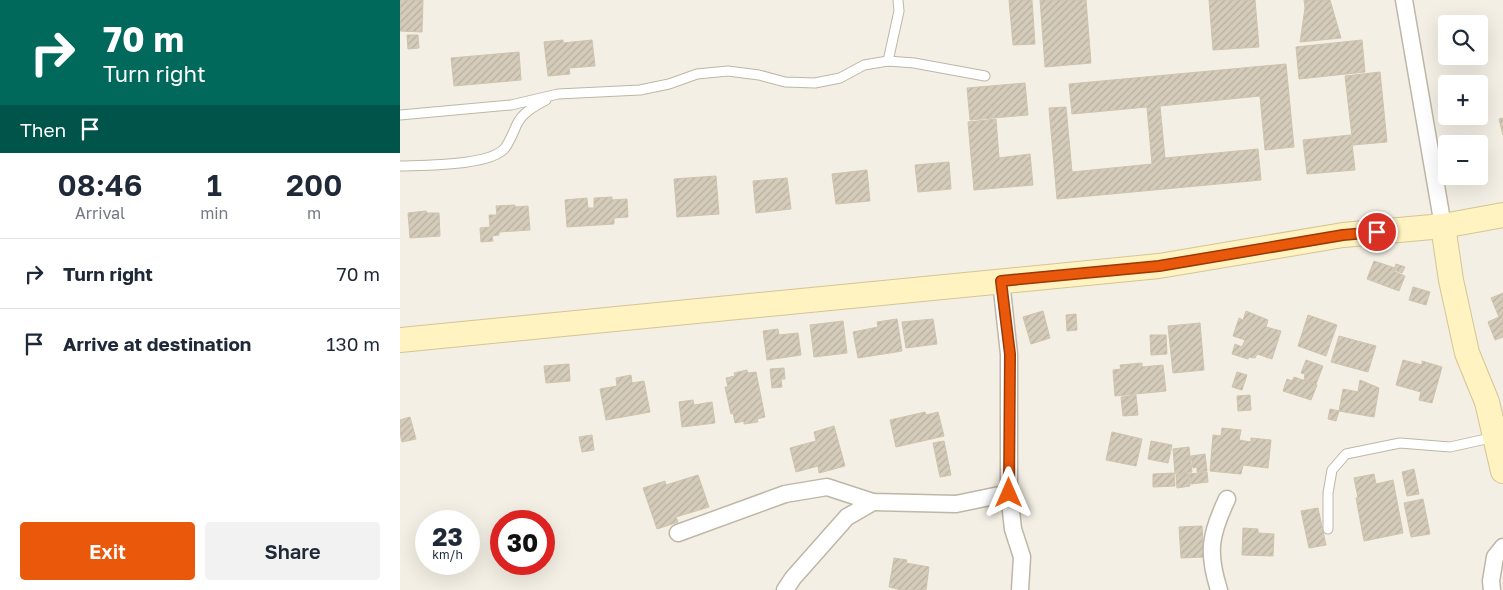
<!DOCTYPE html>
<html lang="en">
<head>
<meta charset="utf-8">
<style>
  body { margin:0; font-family:"Golos Text",sans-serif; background:#f2f2f3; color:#1f2937; height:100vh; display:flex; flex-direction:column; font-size:19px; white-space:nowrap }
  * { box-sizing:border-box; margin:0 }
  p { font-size:16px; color:#747a83 }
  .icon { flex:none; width:28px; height:28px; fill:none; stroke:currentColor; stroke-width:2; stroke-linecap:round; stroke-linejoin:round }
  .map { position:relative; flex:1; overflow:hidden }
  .drawer { display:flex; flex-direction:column; background:#fff; width:400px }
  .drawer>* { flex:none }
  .hud { background:#00695c; color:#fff; overflow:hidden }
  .controls { position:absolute; left:1038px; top:15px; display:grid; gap:10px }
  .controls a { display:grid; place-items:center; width:50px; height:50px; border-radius:5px; background:#fff; box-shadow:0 5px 20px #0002; font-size:25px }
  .speed { position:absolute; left:15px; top:510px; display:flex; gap:10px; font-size:25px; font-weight:700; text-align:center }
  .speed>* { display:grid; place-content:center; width:65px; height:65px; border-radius:50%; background:#fff; box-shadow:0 5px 20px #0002; line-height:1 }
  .speed small { font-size:12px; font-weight:400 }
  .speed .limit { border:8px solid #d22; background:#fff; color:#111 }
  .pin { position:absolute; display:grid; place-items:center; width:42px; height:42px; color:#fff; margin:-21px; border:2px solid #fff; border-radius:50%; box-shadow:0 1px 5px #0007 }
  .me { position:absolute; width:55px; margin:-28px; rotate:0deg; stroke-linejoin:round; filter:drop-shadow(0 0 4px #0008) }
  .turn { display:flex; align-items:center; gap:18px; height:105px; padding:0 20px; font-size:22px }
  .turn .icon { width:65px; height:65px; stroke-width:2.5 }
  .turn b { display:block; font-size:35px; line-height:42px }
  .then { display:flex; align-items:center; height:48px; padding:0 20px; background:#0003; gap:10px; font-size:19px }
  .eta { display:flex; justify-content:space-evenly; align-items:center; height:85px; text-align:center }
  .eta b { font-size:30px; font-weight:600; line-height:35px }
  .button { display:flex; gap:10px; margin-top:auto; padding:10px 20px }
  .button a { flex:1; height:58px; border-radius:5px; background:#ea580c; color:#fff; font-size:20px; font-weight:600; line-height:58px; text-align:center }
  .button a+a { background:#f2f2f3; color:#1f2937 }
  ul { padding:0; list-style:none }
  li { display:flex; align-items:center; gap:15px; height:70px; padding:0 20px; border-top:1px solid #e0e1e3 }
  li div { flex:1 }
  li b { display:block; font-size:19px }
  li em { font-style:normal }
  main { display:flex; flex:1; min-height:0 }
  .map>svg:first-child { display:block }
  .building { fill:url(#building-hatch); stroke:#cfc3ad }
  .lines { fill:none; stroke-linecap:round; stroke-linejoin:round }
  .lane-casing { stroke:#beb7a7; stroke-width:11 }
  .street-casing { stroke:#beb7a7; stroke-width:19 }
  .secondary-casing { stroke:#d4c593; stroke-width:26 }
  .lane { stroke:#fff; stroke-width:9 }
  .street { stroke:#fff; stroke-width:16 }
  .secondary { stroke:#fff3c2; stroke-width:24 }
  .route-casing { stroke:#983908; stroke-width:12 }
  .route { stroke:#ea580c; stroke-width:9 }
</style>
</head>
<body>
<main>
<section class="drawer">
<div class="hud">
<div class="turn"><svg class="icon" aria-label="right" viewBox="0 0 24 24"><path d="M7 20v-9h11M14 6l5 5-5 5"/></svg><div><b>70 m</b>Turn right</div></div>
<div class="then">Then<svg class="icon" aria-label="arrive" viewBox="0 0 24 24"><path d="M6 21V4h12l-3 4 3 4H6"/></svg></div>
</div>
<div class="eta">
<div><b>08:46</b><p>Arrival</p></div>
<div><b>1</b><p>min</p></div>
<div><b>200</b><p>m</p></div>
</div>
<ul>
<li><svg class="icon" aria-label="right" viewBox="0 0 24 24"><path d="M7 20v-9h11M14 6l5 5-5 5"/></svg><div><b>Turn right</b></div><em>70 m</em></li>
<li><svg class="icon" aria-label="arrive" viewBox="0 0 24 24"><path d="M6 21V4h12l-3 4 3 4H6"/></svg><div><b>Arrive at destination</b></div><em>130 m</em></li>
</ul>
<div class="button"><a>Exit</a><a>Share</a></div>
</section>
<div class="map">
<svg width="1103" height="590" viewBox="0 0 1103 590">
  <defs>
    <pattern id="building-hatch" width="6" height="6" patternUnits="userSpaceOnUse" patternTransform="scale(1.25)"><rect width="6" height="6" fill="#d4cbba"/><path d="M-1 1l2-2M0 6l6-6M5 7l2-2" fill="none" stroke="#b7afa0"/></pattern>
  </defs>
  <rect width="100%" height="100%" fill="#f3efe4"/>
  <g class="building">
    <polygon points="0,0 23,0 22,32 0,31"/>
    <polygon points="609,0 632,0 635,44 613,45"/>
    <polygon points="640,0 686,0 691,63 645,67"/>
    <polygon points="809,0 855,0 859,47 813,50"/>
    <polygon points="904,0 930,0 941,38 900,42 905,8"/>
    <polygon points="7,35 18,35 19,48 8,49"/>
    <polygon points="163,40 163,43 192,40 195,66 169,68 170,74 148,76 144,42"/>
    <polygon points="962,40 965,72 899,79 896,47"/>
    <polygon points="119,52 121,80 54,86 51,58"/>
    <polygon points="886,64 894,147 865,150 860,96 760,106 765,158 858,149 861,180 657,199 649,108 666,107 672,172 752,164 747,107 672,114 669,84"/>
    <polygon points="980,72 987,142 953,145 945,76"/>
    <polygon points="625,83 628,115 570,120 567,88"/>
    <polygon points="1103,118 1103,135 1099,119"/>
    <polygon points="596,119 599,158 630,154 633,185 574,190 568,122"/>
    <polygon points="951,135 955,170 907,174 903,140"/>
    <polygon points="549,162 551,189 518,192 515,165"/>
    <polygon points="467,170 470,201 436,204 432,174"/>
    <polygon points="316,176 319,214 277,217 274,179"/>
    <polygon points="387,178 391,209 356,213 353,181"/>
    <polygon points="212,197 212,200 227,199 228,217 214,218 214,224 167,227 165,200 187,198 188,208 194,208 194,198"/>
    <polygon points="115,205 115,207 128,206 130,230 99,232 99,235 92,236 93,241 81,242 80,228 90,227 89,215 97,215 96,206"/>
    <polygon points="26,211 27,213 39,213 40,236 10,238 8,213"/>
    <polygon points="974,261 995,268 993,271 1005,276 999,291 967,279"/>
    <polygon points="996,264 1005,267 1002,273 994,270"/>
    <polygon points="1013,287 1030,292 1026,305 1009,300"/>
    <polygon points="1103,293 1103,337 1095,340 1088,322 1099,317 1091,298"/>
    <polygon points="643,311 650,338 631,344 623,317"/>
    <polygon points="846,311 868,320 866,327 881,331 872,359 857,354 855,358 849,357 848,359 832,354 835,344 842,347 845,340 833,336 839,318 843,320"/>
    <polygon points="676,314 677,330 667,331 666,315"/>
    <polygon points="908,315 937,325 926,356 898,346"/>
    <polygon points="497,319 502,351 458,358 453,332 478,327 477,322"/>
    <polygon points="533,319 537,344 506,348 502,322"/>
    <polygon points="443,321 447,353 414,357 410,325"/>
    <polygon points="800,323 804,370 773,373 768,326"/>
    <polygon points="378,329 379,335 398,333 401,355 367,360 363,331"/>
    <polygon points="750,335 766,335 767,354 751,355"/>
    <polygon points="939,336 976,346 968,372 931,362"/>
    <polygon points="906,360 923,366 916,384 904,380 905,374 901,373"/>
    <polygon points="1003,360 1022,365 1022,361 1042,367 1032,403 1019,400 1021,392 996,385"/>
    <polygon points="742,363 742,367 763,365 766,391 715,396 713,370 721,369 720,365"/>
    <polygon points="169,364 170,381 146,383 144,366"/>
    <polygon points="384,368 385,379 381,379 382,387 372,388 370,369"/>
    <polygon points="347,370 348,373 356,372 365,417 357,419 358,422 344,424 344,421 335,423 333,413 331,414 325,387 328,387 326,378 335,376 334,373"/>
    <polygon points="837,372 847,375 842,390 832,387"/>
    <polygon points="231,375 232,383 244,381 250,412 206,420 200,389 217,386 216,378"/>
    <polygon points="894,377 917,385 911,400 883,391 887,379 892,381"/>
    <polygon points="960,380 979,388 974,417 939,411 943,389 958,392"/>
    <polygon points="736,395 738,415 723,416 721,397"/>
    <polygon points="850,395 851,410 838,411 837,396"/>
    <polygon points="293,400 294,405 312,402 315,423 282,427 279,402"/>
    <polygon points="930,409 939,411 936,421 928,419"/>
    <polygon points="525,412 526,415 538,412 544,436 496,447 490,420"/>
    <polygon points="10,417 16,439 2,442 0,433 0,420"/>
    <polygon points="434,426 445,466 419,473 418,466 396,472 390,448 416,441 414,432"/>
    <polygon points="822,428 841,430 839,440 851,442 851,438 871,440 868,468 843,465 841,474 810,471 813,435 821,436"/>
    <polygon points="712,432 742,439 736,466 706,460"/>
    <polygon points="192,435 194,450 182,452 179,437"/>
    <polygon points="544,441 551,475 540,477 533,443"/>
    <polygon points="751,441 772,445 768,463 748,459"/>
    <polygon points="789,447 792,472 775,474 773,449"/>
    <polygon points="805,454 807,471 797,472 797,467 793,468 791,456"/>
    <polygon points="1014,469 1019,494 1007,496 1002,472"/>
    <polygon points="807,472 808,482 791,484 789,474"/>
    <polygon points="774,473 775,486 753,487 753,474"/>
    <polygon points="788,473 790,486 777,488 776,475"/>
    <polygon points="974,474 976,484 993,480 1003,533 964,541 956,498 958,498 954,478"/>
    <polygon points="298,475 309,507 276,517 278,522 257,529 243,488 265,481 266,485"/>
    <polygon points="1023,499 1030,534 1011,537 1004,503"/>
    <polygon points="918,508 926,545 909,548 901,511"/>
    <polygon points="802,526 804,557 781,558 779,527"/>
    <polygon points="843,528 858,529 858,533 874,534 873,556 842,555"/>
    <polygon points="494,558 507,560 506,563 529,567 526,590 502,590 489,587"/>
  </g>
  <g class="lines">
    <g class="lane-casing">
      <g id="lane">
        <polyline points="488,61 499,11 498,0"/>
        <polyline points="0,115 111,105 158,94 240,90 269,84 297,74 328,71 359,75 385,82 415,83 440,78 464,65 488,61 514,63 585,76"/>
        <path d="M 0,166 C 24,165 90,166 105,148 C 110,141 113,133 117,124 C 123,112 135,106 146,100"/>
        <polyline points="928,529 928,493 932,470 946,454 1000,443 1050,447 1095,437"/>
      </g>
    </g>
    <g class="street-casing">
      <g id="street">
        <polyline points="1004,0 1043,226"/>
        <polyline points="601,281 609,354 609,493 613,529 622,557 620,590"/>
        <polyline points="278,533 385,494 427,487 473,502 556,504 609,493"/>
        <polyline points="385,590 393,578 447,517 473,502"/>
        <path d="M 819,590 C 807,552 810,535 827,499"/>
        <polyline points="1092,590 1091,581 1095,557 1103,547"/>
      </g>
    </g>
    <g class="secondary-casing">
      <g id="secondary">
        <polyline points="1043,226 1051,280 1067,353 1087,402 1103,471"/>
        <polyline points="0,340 759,266 943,235 1043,226 1103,215"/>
      </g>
    </g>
    <use href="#lane" class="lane"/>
    <use href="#street" class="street"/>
    <use href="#secondary" class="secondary"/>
  </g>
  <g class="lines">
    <g class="route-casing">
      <polyline id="route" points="609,493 610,354 601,281 759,266 943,235 977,232"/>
    </g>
    <use href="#route" class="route"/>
  </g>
</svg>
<div class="controls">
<a><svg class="icon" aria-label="search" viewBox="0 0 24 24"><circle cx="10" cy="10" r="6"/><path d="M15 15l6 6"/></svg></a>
<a>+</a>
<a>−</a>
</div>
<div class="speed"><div>23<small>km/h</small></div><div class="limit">30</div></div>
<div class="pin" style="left:977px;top:232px;background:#d93025"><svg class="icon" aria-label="arrive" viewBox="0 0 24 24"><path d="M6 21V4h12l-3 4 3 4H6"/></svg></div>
<svg class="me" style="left:609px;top:493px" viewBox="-20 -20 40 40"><path d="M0-17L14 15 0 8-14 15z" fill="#ea580c" stroke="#fff" stroke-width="4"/></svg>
</div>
</main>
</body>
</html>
